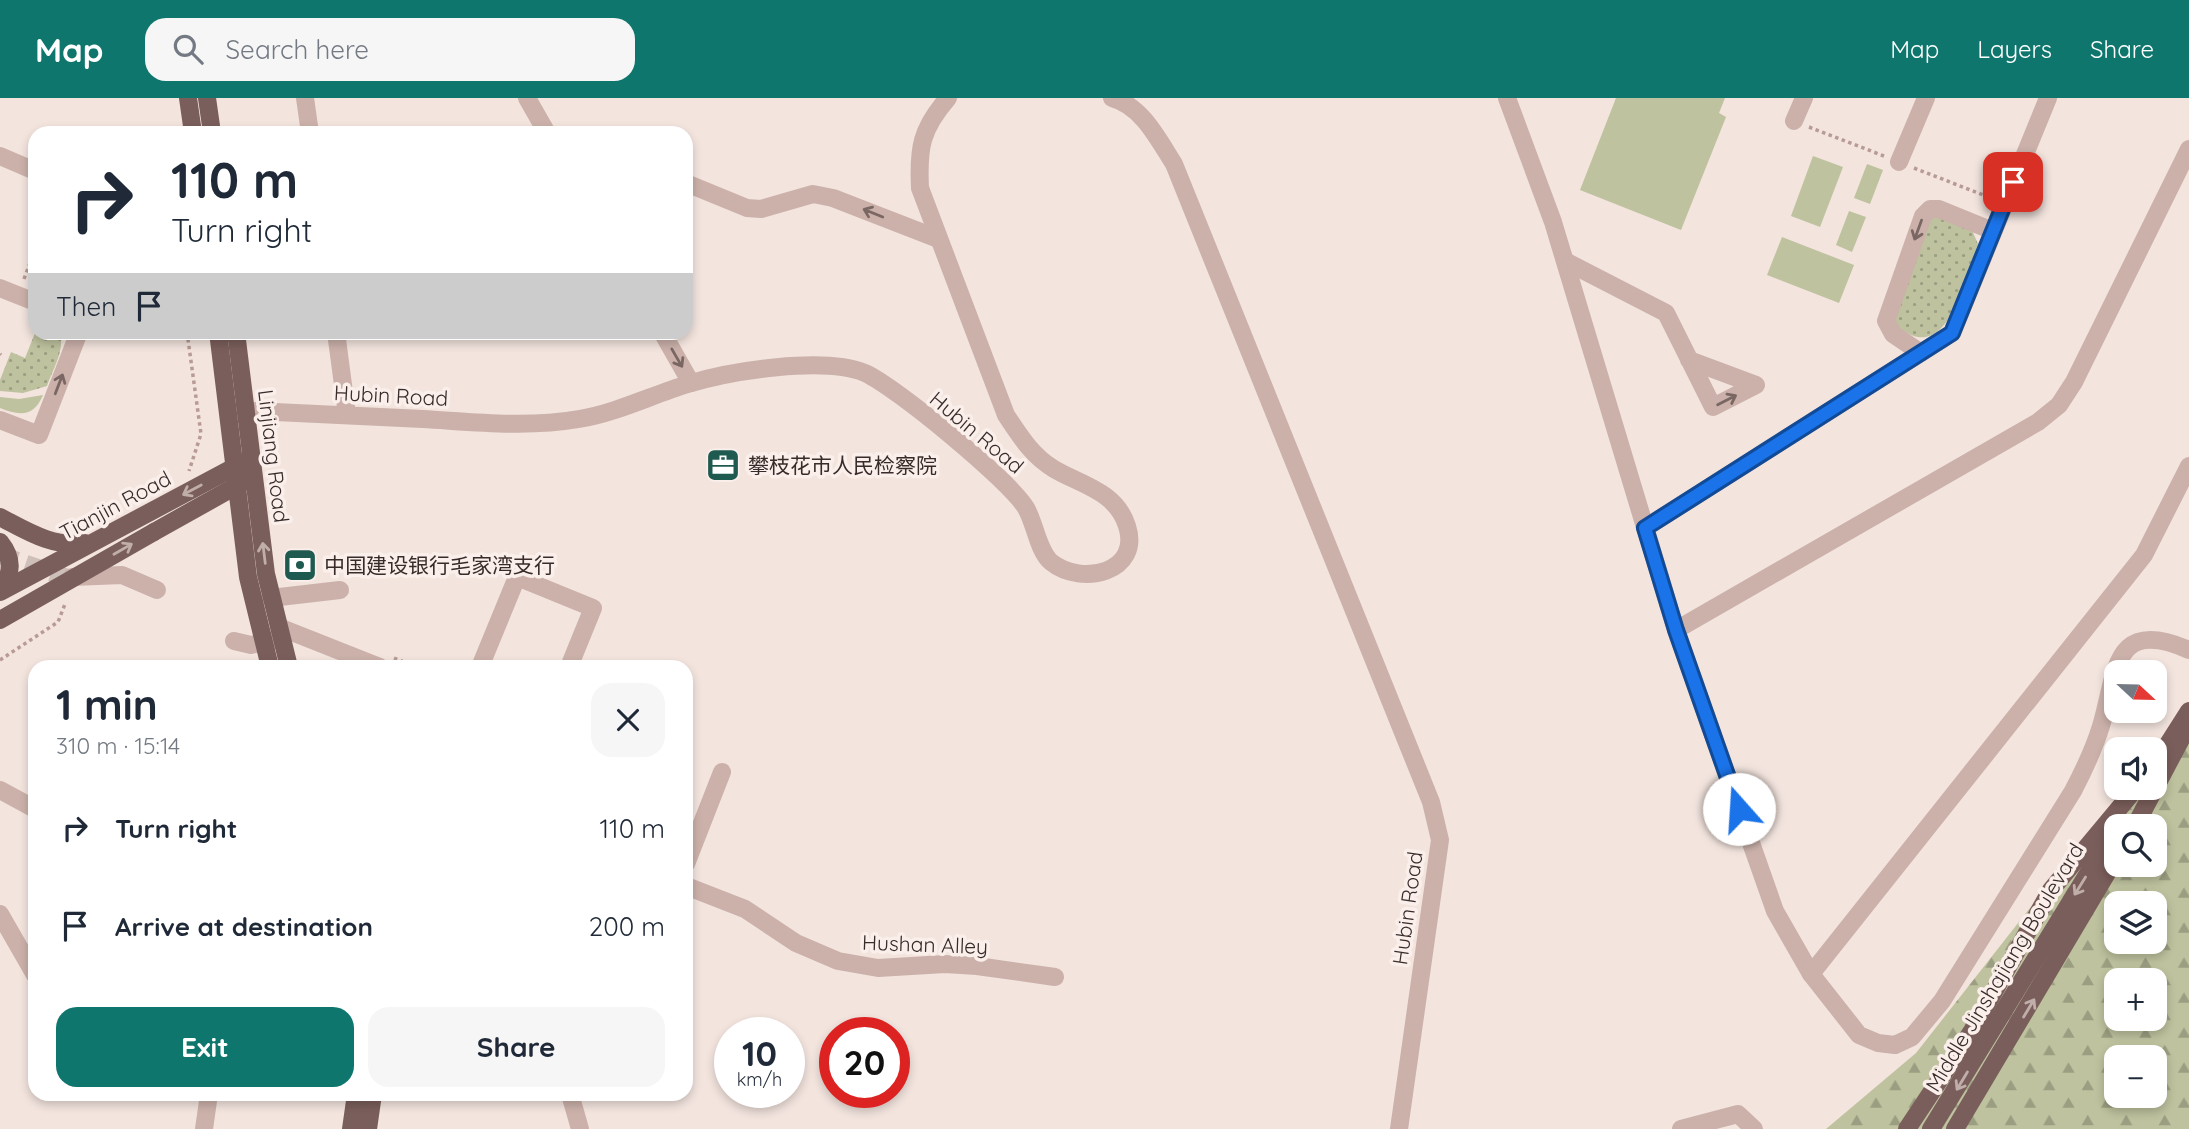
<!DOCTYPE html>
<html lang="en">
<head>
<meta charset="utf-8">
<style>
  body { margin:0; font-family:Quicksand,"Noto Sans SC",sans-serif; background:#f6f6f7; color:#1f2937; height:100vh; display:flex; flex-direction:column; font-size:26px; white-space:nowrap }
  * { box-sizing:border-box; margin:0 }
  p { font-size:23px; color:#747a83 }
  .icon { flex:none; width:38px; height:38px; fill:none; stroke:currentColor; stroke-width:2; stroke-linecap:round; stroke-linejoin:round }
  .map { position:relative; flex:1; overflow:hidden }
  .details { position:absolute; left:28px; top:562px; width:665px; height:441px; display:flex; flex-direction:column; background:#fff; border-radius:21px; box-shadow:0 4px 10px #0003 }
  .details>* { flex:none }
  .top-card { position:absolute; left:28px; top:28px; width:665px; height:214px; border-radius:21px; box-shadow:0 4px 10px #0003; background:#fff; color:#1f2937; overflow:hidden }
  .needle { width:46px; rotate:112deg }
  .tools { position:absolute; left:2104px; top:562px; display:grid; gap:14px }
  .tools a { display:grid; place-items:center; width:63px; height:63px; border-radius:14px; background:#fff; box-shadow:0 4px 10px #0003; font-size:35px }
  .speed { position:absolute; left:714px; top:919px; display:flex; gap:14px; font-size:35px; font-weight:700; text-align:center }
  .speed>* { display:grid; place-content:center; width:91px; height:91px; border-radius:50%; background:#fff; box-shadow:0 4px 10px #0003; line-height:1 }
  .speed small { font-size:18px; font-weight:400 }
  .speed .limit { border:10px solid #d22; background:#fff; color:#111 }
  .pin { position:absolute; display:grid; place-items:center; width:60px; height:60px; color:#fff; margin:-30px; border-radius:14px; box-shadow:0 4px 10px #0006 }
  .me { position:absolute; width:77px; margin:-38px; rotate:341deg; stroke-linejoin:round; filter:drop-shadow(0 0 5px #0008) }
  .turn { display:flex; align-items:center; gap:24px; height:147px; padding:0 28px; font-size:32px }
  .turn .icon { width:91px; height:91px; stroke-width:2.5 }
  .turn b { display:block; font-size:49px; line-height:60px }
  .then { display:flex; align-items:center; height:66px; padding:0 28px; background:#0003; gap:14px; font-size:26px }
  .round { display:grid; place-items:center; flex:none; width:74px; height:74px; border-radius:21px; background:#f6f6f7 }
  .overview { display:flex; align-items:center; justify-content:space-between; height:119px; padding:0 28px }
  h1 { font-size:42px; font-weight:800; line-height:52px }
  .button { display:flex; gap:14px; margin-top:auto; padding:14px 28px }
  .button a { flex:1; height:80px; border-radius:21px; background:#0f766e; color:#fff; font-size:28px; font-weight:800; line-height:80px; text-align:center }
  .button a+a { background:#f6f6f7; color:#1f2937 }
  ul { padding:0; list-style:none }
  li { display:flex; align-items:center; gap:21px; height:98px; padding:0 28px }
  li div { flex:1 }
  li b { display:block; font-size:26px }
  li em { font-style:normal }
  header { display:flex; align-items:center; gap:42px; box-sizing:border-box; height:98px; padding:0 35px; background:#0f766e; color:#fff }
  header strong { font-size:33px }
  nav { display:flex; gap:38px; margin-inline-start:auto; font-size:24px }
  .search { width:490px; height:63px; background:#f6f6f7; display:flex; align-items:center; gap:18px; box-sizing:border-box; padding:0 24px; border-radius:21px; color:#747a83; font-size:26px }
  .map>svg:first-child { display:block }
  .green { fill:#bec29e }
  .forest { fill:url(#forest-firs); fill-rule:evenodd }
  .garden { fill:url(#garden-dots) }
  .lines { fill:none; stroke-linecap:round; stroke-linejoin:round }
  .minor-tunnel { stroke:#cebfba; stroke-width:18; stroke-dasharray:18 9; stroke-linecap:butt }
  .path { stroke:#b79b94; stroke-width:3.5; stroke-dasharray:3.5 3.5; stroke-linecap:butt }
  .minor { stroke:#cbb1aa; stroke-width:18 }
  .major { stroke:#7a5e5b; stroke-width:18 }
  .major-bridge { stroke:#7a5e5b; stroke-width:18 }
  .oneway { stroke:#7a6763 }
  .oneway2 { stroke:#c0aeaa }
  .route-casing { stroke:#114b97; stroke-width:18 }
  .route { stroke:#1a73e8; stroke-width:12 }
  .labels { text-anchor:middle; dominant-baseline:central; stroke-width:7; stroke-linejoin:round; paint-order:stroke }
  .street-label { font-size:21px; fill:#382b29; stroke:#faefeb }
  .poi-label { font-size:21px; fill:#382b29; stroke:#faefeb; text-anchor:start }
</style>
</head>
<body>
<header>
<strong>Map</strong>
<div class="search"><svg class="icon" aria-label="search" viewBox="0 0 24 24"><circle cx="10" cy="10" r="6"/><path d="M15 15l6 6"/></svg>Search here</div>
<nav><a>Map</a><a>Layers</a><a>Share</a></nav>
</header>
<div class="map">
<svg width="2189" height="1031" viewBox="0 0 2189 1031">
  <defs>
    <pattern id="forest-firs" width="22" height="20" patternUnits="userSpaceOnUse" patternTransform="scale(1.75)"><rect width="22" height="20" fill="#bec29e"/><path d="M5 1l3.5 6h-7zM16 11l3.5 6h-7z" fill="#9b9e81"/></pattern>
    <pattern id="garden-dots" width="8" height="8" patternUnits="userSpaceOnUse" patternTransform="scale(1.75)"><rect width="8" height="8" fill="#bec29e"/><path d="M2 2h.1M6 6h.1" fill="none" stroke="#9b9e81" stroke-width="1.8" stroke-linecap="round"/></pattern>
  </defs>
  <rect width="100%" height="100%" fill="#f3e4de"/>
  <g class="green">
    <polygon points="1616,0 1725,0 1719,15 1726,19 1681,132 1580,92"/>
    <polygon points="1813,58 1843,69 1820,129 1791,118"/>
    <polygon points="1867,66 1883,72 1870,106 1854,100"/>
    <polygon points="1849,113 1866,119 1852,154 1836,147"/>
    <polygon points="1782,139 1854,167 1839,205 1767,177"/>
    <path d="M 43,297 C 34,319 20,318 0,310 L 0,299 L 19,301 Z"/>
  </g>
  <path class="forest" d="M 2189,607 L 2189,1031 L 1826,1031 L 1916,955 L 2124,690 L 2154,690 L 2154,651 ZM 2116,728 L 2154,728 L 2154,766 L 2116,766 ZM 2116,805 L 2154,805 L 2154,844 L 2116,844 ZM 2116,882 L 2154,882 L 2154,920 L 2116,920 ZM 2116,959 L 2154,959 L 2154,998 L 2116,998 Z"/>
  <g class="garden">
    <path d="M 1933,118 L 1971,130 L 1978,146 C 1968,174 1951,254 1911,237 C 1904,233 1899,231 1894,225 L 1927,123 Z"/>
    <path d="M 35,235 L 60,235 C 65,252 53,271 47,288 L 23,295 L 0,293 L 0,282 L 11,254 L 25,260 Z"/>
  </g>
  <g class="lines">
    <polyline class="minor-tunnel" points="0,457 65,479"/>
    <g class="path">
      <polyline points="1809,29 1884,58"/>
      <polyline points="1914,70 1991,100"/>
      <polyline points="24,181 33,157"/>
      <polyline points="187,234 201,336 189,373"/>
      <polyline points="0,256 1,257"/>
      <polyline points="394,560 416,569"/>
      <polyline points="0,562 58,524 65,506"/>
    </g>
    <g class="minor">
      <polyline points="305,0 310,35"/>
      <polyline points="527,0 547,35"/>
      <path d="M 1112,0 C 1142,8 1158,41 1174,66 L 1431,704 L 1440,742 L 1399,1031"/>
      <path d="M 1507,0 L 1553,124 L 1676,532 L 1775,813 L 1811,876 L 1859,937 L 1878,945 L 1895,947 L 1912,939 L 1942,903 L 2073,693 C 2084,672 2094,651 2101,628 C 2117,575 2112,518 2189,552"/>
      <polyline points="1794,23 1804,0"/>
      <polyline points="0,58 35,73"/>
      <polyline points="1899,64 1926,0"/>
      <polyline points="686,85 747,110 761,111 813,96 833,100 936,140"/>
      <polyline points="1565,163 1666,215 1713,309 1756,287 1689,262"/>
      <polyline points="0,190 35,204"/>
      <polyline points="336,234 347,317"/>
      <polyline points="662,234 691,285"/>
      <polyline points="1921,255 1893,236 1886,223 1923,118 1930,111 1939,111 1993,133"/>
      <path d="M 231,312 C 295,315 359,318 423,321 C 475,324 527,330 579,321 C 616,315 652,297 688,286 C 730,273 824,258 865,275 C 896,289 1009,382 1026,410 C 1035,425 1038,453 1051,464 C 1082,489 1142,474 1127,428 C 1116,393 1081,387 1054,371 C 1032,358 1020,338 1006,317 L 920,90 C 918,50 921,31 948,0"/>
      <polyline points="0,322 39,337 79,234"/>
      <polyline points="1645,430 1952,235 2048,0"/>
      <polyline points="72,479 122,477 157,492"/>
      <polyline points="271,500 340,492"/>
      <polyline points="279,529 380,569"/>
      <polyline points="1676,532 2038,324 2059,307 2074,284 2189,51"/>
      <polyline points="234,543 251,547 278,541"/>
      <polyline points="480,569 517,479 593,510 569,569"/>
      <polyline points="0,692 35,711"/>
      <polyline points="686,766 722,674"/>
      <polyline points="686,788 745,811 796,845 838,863 878,870 945,866 977,868 1055,879"/>
      <polyline points="0,816 35,877"/>
      <polyline points="1811,876 2144,457 2189,368"/>
      <polyline points="570,996 580,1031"/>
      <polyline points="204,1031 209,996"/>
      <polyline points="1681,1031 1738,1016 1754,1031"/>
    </g>
    <g class="major">
      <polyline points="188,0 193,35"/>
      <polyline points="207,0 212,35"/>
      <polyline points="218,234 248,479 270,569"/>
      <polyline points="236,234 266,476 289,569"/>
      <path d="M 0,419 C 27,433 53,450 85,445"/>
      <polyline points="154,434 245,383"/>
      <path d="M 0,444 C 13,460 13,476 0,492"/>
      <polyline points="0,494 242,365"/>
      <polyline points="2154,668 2189,613"/>
      <polyline points="2135,728 2189,626"/>
      <polyline points="351,1031 356,996"/>
      <polyline points="368,1031 373,996"/>
      <polyline points="1907,1031 1972,933 2051,792 2136,690"/>
      <polyline points="1931,1031 2116,730"/>
      <polyline points="1955,1031 2116,760"/>
    </g>
    <polyline class="major-bridge" points="0,522 154,434"/>
  </g>
  <defs><path id="oneway-shaft" d="M-6 0H5M1.5-3L5.5 0L1.5 3" fill="none" stroke-width="1.6" stroke-linecap="round" stroke-linejoin="round" transform="scale(1.75)"/></defs>
  <g class="oneway">
    <use href="#oneway-shaft" transform="translate(873 115) rotate(-158)"/>
    <use href="#oneway-shaft" transform="translate(1918 132) rotate(110)"/>
    <use href="#oneway-shaft" transform="translate(677 260) rotate(60)"/>
    <use href="#oneway-shaft" transform="translate(59 286) rotate(-69)"/>
    <use href="#oneway-shaft" transform="translate(1727 302) rotate(-27)"/>
  </g>
  <g class="oneway2">
    <use href="#oneway-shaft" transform="translate(192 392) rotate(152)"/>
    <use href="#oneway-shaft" transform="translate(123 451) rotate(-30)"/>
    <use href="#oneway-shaft" transform="translate(264 455) rotate(-97)"/>
    <use href="#oneway-shaft" transform="translate(2080 788) rotate(122)"/>
    <use href="#oneway-shaft" transform="translate(2029 910) rotate(-59)"/>
    <use href="#oneway-shaft" transform="translate(1962 983) rotate(121)"/>
  </g>
  <g class="lines">
    <g class="route-casing">
      <polyline id="route" points="1739,711 1676,532 1645,430 1952,235 2013,84"/>
    </g>
    <use href="#route" class="route"/>
  </g>
  <defs>
    <g id="office-square" transform="scale(1.75)"><rect x="-9" y="-9" width="18" height="18" rx="4" fill="#1f5a51" stroke="#faefeb"/><path d="M-6-3h4V-5.5h4V-3h4V5H-6ZM-1-4.5V-3h2v-1.5ZM-6 0V1H6V0Z" fill="#fff"/></g>
    <g id="bank-square" transform="scale(1.75)"><rect x="-9" y="-9" width="18" height="18" rx="4" fill="#1f5a51" stroke="#faefeb"/><path d="M-6-4H6V4H-6ZM0-2.3a2.3 2.3 0 1 0 0 4.6a2.3 2.3 0 1 0 0-4.6Z" fill="#fff"/></g>
  </defs>
  <g fill-rule="evenodd">
    <use href="#office-square" x="723" y="367"/>
    <use href="#bank-square" x="300" y="467"/>
  </g>
  <g class="labels">
    <g class="street-label">
      <text transform="translate(391 297) rotate(3)">Hubin Road</text>
      <text transform="translate(977 334) rotate(40)">Hubin Road</text>
      <text transform="translate(274 358) rotate(83)">Linjiang Road</text>
      <text transform="translate(115 407) rotate(-28)">Tianjin Road</text>
      <text transform="translate(1407 810) rotate(-82)">Hubin Road</text>
      <text transform="translate(925 846) rotate(2)">Hushan Alley</text>
      <text transform="translate(2004 869) rotate(-59)">Middle Jinshajiang Boulevard</text>
    </g>
    <g class="poi-label">
      <text x="748" y="367">攀枝花市人民检察院</text>
      <text x="324" y="467">中国建设银行毛家湾支行</text>
    </g>
  </g>
</svg>
<div class="tools">
<a><svg class="needle" viewBox="-14 -14 28 28"><path d="M0-13l5 13h-10z" fill="#e53935"/><path d="M0 13l5-13h-10z" fill="#747a83"/></svg></a>
<a><svg class="icon" aria-label="sound" viewBox="0 0 24 24"><path d="M4 9h4l5-4v14l-5-4H4zM17 9q2 3 0 6"/></svg></a>
<a><svg class="icon" aria-label="search" viewBox="0 0 24 24"><circle cx="10" cy="10" r="6"/><path d="M15 15l6 6"/></svg></a>
<a><svg class="icon" aria-label="layers" viewBox="0 0 24 24"><path d="M12 4l9 5-9 5-9-5zM3 14l9 5 9-5"/></svg></a>
<a>+</a>
<a>−</a>
</div>
<div class="speed"><div>10<small>km/h</small></div><div class="limit">20</div></div>
<div class="pin" style="left:2013px;top:84px;background:#d93025"><svg class="icon" aria-label="arrive" viewBox="0 0 24 24"><path d="M6 21V4h12l-3 4 3 4H6"/></svg></div>
<svg class="me" style="left:1739px;top:711px" viewBox="-20 -20 40 40"><circle r="19" fill="#fff"/><path d="M0-13L10 11 0 6-10 11z" fill="#1a73e8"/></svg>
<div class="top-card">
<div class="turn"><svg class="icon" aria-label="right" viewBox="0 0 24 24"><path d="M7 20v-9h11M14 6l5 5-5 5"/></svg><div><b>110 m</b>Turn right</div></div>
<div class="then">Then<svg class="icon" aria-label="arrive" viewBox="0 0 24 24"><path d="M6 21V4h12l-3 4 3 4H6"/></svg></div>
</div>
<section class="details">
<div class="overview"><div><h1>1 min</h1><p>310 m · 15:14</p></div><a class="round"><svg class="icon" aria-label="close" viewBox="0 0 24 24"><path d="M6 6l12 12M18 6L6 18"/></svg></a></div>
<ul>
<li><svg class="icon" aria-label="right" viewBox="0 0 24 24"><path d="M7 20v-9h11M14 6l5 5-5 5"/></svg><div><b>Turn right</b></div><em>110 m</em></li>
<li><svg class="icon" aria-label="arrive" viewBox="0 0 24 24"><path d="M6 21V4h12l-3 4 3 4H6"/></svg><div><b>Arrive at destination</b></div><em>200 m</em></li>
</ul>
<div class="button"><a>Exit</a><a>Share</a></div>
</section>
</div>
</body>
</html>
